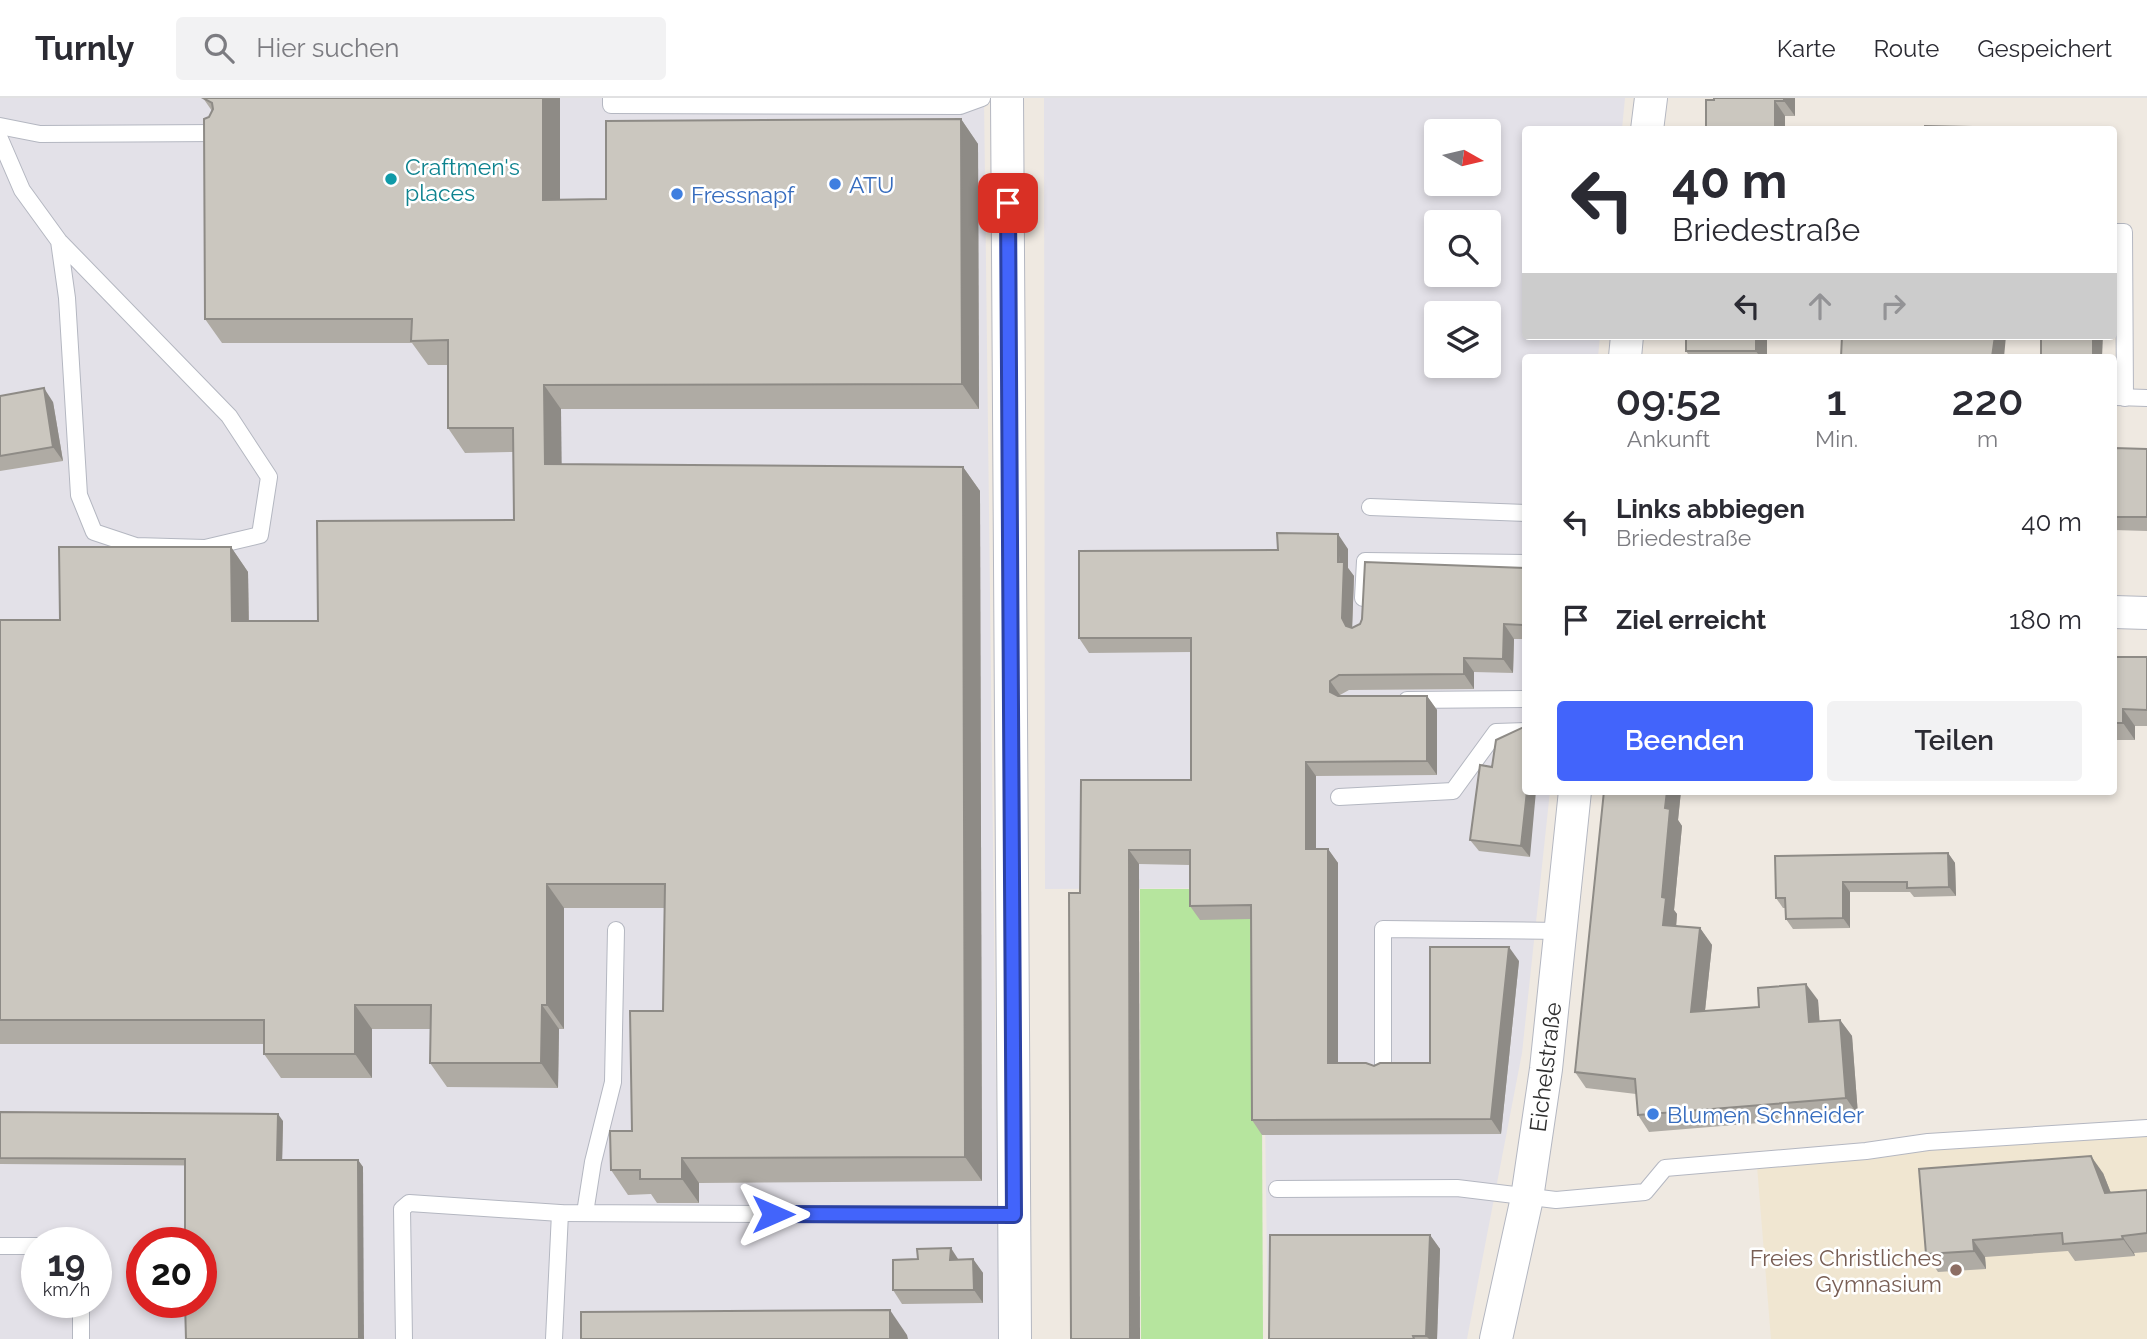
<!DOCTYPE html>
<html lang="de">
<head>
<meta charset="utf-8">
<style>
  body { margin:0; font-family:Raleway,sans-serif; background:#f2f2f3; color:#2b2b33; height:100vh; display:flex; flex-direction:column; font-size:26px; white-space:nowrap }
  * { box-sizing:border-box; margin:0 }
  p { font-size:23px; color:#7c7c81 }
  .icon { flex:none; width:38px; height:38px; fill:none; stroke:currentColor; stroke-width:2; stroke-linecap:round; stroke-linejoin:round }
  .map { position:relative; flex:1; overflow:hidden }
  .side { position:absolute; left:1522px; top:256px; width:595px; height:441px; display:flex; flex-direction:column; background:#fff; border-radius:7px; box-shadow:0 4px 10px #0003 }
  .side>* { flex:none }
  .guide { position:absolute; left:1522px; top:28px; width:595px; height:214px; border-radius:7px; box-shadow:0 4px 10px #0003; background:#fff; color:#2b2b33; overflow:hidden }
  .needle { width:46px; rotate:98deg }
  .buttons { position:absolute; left:1424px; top:21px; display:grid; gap:14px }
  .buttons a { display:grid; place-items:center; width:77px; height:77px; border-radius:7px; background:#fff; box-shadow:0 4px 10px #0003; font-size:35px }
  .speed { position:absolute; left:21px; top:1129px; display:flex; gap:14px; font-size:35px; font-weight:700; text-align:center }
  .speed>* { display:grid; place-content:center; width:91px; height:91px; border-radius:50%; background:#fff; box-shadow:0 4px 10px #0003; line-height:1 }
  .speed small { font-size:18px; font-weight:400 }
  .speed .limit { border:10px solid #d22; background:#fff; color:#111 }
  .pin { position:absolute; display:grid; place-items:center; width:60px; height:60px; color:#fff; margin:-30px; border-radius:14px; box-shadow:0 4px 10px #0006 }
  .me { position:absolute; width:77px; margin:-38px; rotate:90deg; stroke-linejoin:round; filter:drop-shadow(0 0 5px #0008) }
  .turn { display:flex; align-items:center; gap:24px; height:147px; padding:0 35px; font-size:32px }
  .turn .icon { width:91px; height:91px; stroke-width:2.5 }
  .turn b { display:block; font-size:49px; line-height:60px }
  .lanes { display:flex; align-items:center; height:66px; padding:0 35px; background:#0003; justify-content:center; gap:35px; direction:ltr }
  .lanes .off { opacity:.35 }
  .eta { display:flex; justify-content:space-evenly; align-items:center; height:119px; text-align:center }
  .eta b { font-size:42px; font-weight:600; line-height:49px }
  .primary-button { display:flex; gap:14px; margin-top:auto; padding:14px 35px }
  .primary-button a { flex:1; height:80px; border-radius:7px; background:#4264fb; color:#fff; font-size:28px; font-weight:600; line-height:80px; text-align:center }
  .primary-button a+a { background:#f2f2f3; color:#2b2b33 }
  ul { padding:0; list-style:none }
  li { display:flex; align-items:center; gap:21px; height:98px; padding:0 35px }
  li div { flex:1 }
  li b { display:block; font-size:26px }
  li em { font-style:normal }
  header { display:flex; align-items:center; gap:42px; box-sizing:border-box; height:98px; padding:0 35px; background:#fff; border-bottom:2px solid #e1e1e2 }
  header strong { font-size:33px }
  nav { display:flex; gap:38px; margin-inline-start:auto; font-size:24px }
  .search { width:490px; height:63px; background:#f2f2f3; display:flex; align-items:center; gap:18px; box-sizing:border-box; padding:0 24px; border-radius:7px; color:#7c7c81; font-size:26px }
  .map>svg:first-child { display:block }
  .industrial { fill:#e3e1e8; fill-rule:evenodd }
  .education { fill:#f0e6d1 }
  .green { fill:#b6e59e }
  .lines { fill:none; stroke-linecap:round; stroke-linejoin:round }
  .lane-casing { stroke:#b4b7c1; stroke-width:18 }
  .street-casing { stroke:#b4b7c1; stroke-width:34 }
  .lane { stroke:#fff; stroke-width:16 }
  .street { stroke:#fff; stroke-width:32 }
  .wall { fill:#afaba4 }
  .shaded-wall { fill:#8e8b86 }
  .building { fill:#cbc7bf; stroke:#8e8b86; stroke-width:2 }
  .route-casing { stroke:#2b41a3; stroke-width:18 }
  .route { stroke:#4264fb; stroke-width:12 }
  .culture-dot { fill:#0f9aa8; stroke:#fff; stroke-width:2.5 }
  .shop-dot { fill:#3f7fe0; stroke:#fff; stroke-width:2.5 }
  .education-dot { fill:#8d6e63; stroke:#fff; stroke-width:2.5 }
  .labels { text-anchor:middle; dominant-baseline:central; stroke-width:5; stroke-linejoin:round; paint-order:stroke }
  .culture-label { font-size:23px; fill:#0d838f; stroke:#fff; text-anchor:start }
  .shop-label { font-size:23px; fill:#366cbe; stroke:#fff; text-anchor:start }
  .street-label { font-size:23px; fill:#2e2e2e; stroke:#fff }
  .education-label { font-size:23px; fill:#785e54; stroke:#fff; text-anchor:end }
</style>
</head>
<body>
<header>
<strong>Turnly</strong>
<div class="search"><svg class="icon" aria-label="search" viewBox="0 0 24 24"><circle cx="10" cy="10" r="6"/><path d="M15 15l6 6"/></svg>Hier suchen</div>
<nav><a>Karte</a><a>Route</a><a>Gespeichert</a></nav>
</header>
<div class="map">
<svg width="2147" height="1241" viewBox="0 0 2147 1241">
  <rect width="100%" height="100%" fill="#efe9e1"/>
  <g class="industrial">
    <path d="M 0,0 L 984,0 L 999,1241 L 0,1241 ZM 37,1144 L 96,1144 L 96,1204 L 37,1204 ZM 142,1144 L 201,1144 L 201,1204 L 142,1204 Z"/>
    <path d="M 1044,0 L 1625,0 L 1622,31 L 1526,32 L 1526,238 L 1600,238 L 1598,259 L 1526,259 L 1526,693 L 1550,693 L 1522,955 L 1467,1241 L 1268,1241 L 1262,790 L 1045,791 ZM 1437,33 L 1489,33 L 1489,86 L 1437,86 ZM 1437,124 L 1489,124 L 1489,177 L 1437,177 ZM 1437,215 L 1489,215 L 1489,268 L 1437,268 Z"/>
  </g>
  <polygon class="education" points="2147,1032 2147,1241 1771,1241 1757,1068"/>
  <polygon class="green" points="1140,791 1261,791 1263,1241 1141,1241"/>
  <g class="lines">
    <g class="lane-casing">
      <g id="lane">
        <polyline points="611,0 611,7 960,8 982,0"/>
        <polyline points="0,28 40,36 220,35"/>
        <polyline points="0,41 22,92 59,143 229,318 269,379 260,437 205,450 136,448 94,434 79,397 67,200 59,143"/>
        <polyline points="2114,134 2124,134 2125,300"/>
        <polyline points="2116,299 2147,300"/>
        <polyline points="1370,409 1526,415"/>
        <polyline points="1363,500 1365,463 1526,465"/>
        <polyline points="1407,602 1526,601"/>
        <polyline points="1339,699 1453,693 1496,634 1526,633"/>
        <polyline points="1383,972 1383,831 1560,833"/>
        <polyline points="1277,1091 1457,1090 1556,1102 1645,1094 1665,1070 1866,1053 1928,1044 2147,1030"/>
        <polyline points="585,1115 593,1064 613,984 616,832"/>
        <polyline points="0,1148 37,1148"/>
        <polyline points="81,1241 81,1204"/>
        <polyline points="404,1241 402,1111 409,1105 560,1115 1014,1117"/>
        <polyline points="554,1241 560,1115"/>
      </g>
    </g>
    <g class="street-casing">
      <g id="street">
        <polyline points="1007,0 1015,1241"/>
        <polyline points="1647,32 1651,0"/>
        <polyline points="1625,259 1627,238"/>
        <polyline points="2114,514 2147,515"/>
        <polyline points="1496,1241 1527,1100 1546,971 1575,693"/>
      </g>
    </g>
    <use href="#lane" class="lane"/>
    <use href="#street" class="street"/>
  </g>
  <g class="wall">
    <polygon points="203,0 560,102 606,101 961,21 978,46 979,311 561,311 561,367 963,369 980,393 982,1083 699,1085 699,1105 657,1105 651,1096 628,1097 611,1072 632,1033 663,913 665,810 564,810 564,931 559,931 558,990 447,989 430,965 431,931 372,931 372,980 281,980 264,956 264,946 0,946 0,522 60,522 231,449 248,474 249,523 318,523 514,422 513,354 465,355 448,330 448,267 428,267 412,245 222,245 205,221 209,19 212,13"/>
    <polygon points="1714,0 1795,0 1795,18 1785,18 1785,32 1706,32"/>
    <polygon points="1686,238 1767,238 1767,259 1690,259 1686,253"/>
    <polygon points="0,298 53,304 63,363 0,373"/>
    <polygon points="2114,350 2147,351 2147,433 2114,432"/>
    <polygon points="1348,451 1348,470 1354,478 1352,530 1526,472 1526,541 1514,541 1513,575 1474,574 1474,591 1349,592 1340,597 1427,598 1437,612 1437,677 1316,678 1316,751 1328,751 1338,765 1338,965 1374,968 1430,965 1519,863 1501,1036 1262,1037 1252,1022 1251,821 1200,822 1190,808 1190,767 1139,766 1080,795 1191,682 1191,554 1089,555 1079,540 1278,452"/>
    <polygon points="2114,559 2147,559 2147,628 2135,628 2135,642 2114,642"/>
    <polygon points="1492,669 1530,759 1479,753 1470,742"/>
    <polygon points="1604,693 1681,693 1678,722 1682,728 1674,812 1677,816 1676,828 1700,830 1712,847 1705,913 1759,909 1818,902 1819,923 1840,922 1852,938 1858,1017 1649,1034 1638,1017 1636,996 1586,990 1575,974"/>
    <polygon points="1948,755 1955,765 1956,798 1914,799 1910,794 1850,794 1850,830 1793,831 1786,821 1786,810 1783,810 1776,800"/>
    <polygon points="0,1014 283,1023 282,1062 358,1062 363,1069 0,1066"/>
    <polygon points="2103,1075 2111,1095 2147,1092 2147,1154 2134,1155 2135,1158 2075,1163 2068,1153 1985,1159 1986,1171 1938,1174 1926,1156"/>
    <polygon points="1430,1137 1440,1151 1437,1241 1269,1241"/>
    <polygon points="958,1161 973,1161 983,1175 983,1205 902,1206 893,1192"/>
  </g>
  <g class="shaded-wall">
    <polygon points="543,0 560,0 560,127 543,102"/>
    <polygon points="1784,0 1795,0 1795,18 1784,3"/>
    <polygon points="1775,3 1785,18 1785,32 1775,32"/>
    <polygon points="961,21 978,46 979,311 962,286"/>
    <polygon points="1756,238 1767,238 1767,259 1760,259 1756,253"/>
    <polygon points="1995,238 2006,238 2004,259 1992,259"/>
    <polygon points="2093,238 2103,238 2102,259 2093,259"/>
    <polygon points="544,287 561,311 562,391 545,366"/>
    <polygon points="44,290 53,304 63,363 53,349"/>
    <polygon points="963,369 980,393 982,1083 965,1059"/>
    <polygon points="1338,436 1348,451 1348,470 1354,478 1352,534 1346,528 1342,520"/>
    <polygon points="231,449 248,474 249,548 232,523"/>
    <polygon points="1525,470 1526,472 1526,531 1523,527"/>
    <polygon points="1504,526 1514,541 1513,575 1503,561"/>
    <polygon points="1464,560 1474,574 1474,591 1464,576"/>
    <polygon points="1330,583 1340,597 1340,608 1330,594"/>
    <polygon points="1427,598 1437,612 1437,677 1427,663"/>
    <polygon points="2123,611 2135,628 2135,642 2123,625"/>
    <polygon points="1306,664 1316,678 1316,766 1306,751"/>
    <polygon points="1527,693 1536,693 1530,759 1521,748"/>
    <polygon points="1667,693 1681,693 1678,722 1682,728 1674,812 1677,816 1675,844 1663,827 1662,799 1665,710"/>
    <polygon points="1328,751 1338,765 1338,980 1328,965"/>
    <polygon points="1129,752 1139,766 1140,1241 1130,1241"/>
    <polygon points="1948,755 1955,765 1956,798 1949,789"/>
    <polygon points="1843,784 1850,794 1850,830 1843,820"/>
    <polygon points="547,786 564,810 564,931 547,907"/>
    <polygon points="1700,830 1712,847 1703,931 1691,914"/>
    <polygon points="1509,849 1519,863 1501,1036 1491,1021"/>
    <polygon points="1806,886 1818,902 1821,941 1809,924"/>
    <polygon points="355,907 372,931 372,980 355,956"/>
    <polygon points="542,907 559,931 558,990 541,965"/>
    <polygon points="1840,922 1852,938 1858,1017 1846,1000"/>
    <polygon points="278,1016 283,1023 282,1069 277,1062"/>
    <polygon points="2091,1058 2103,1075 2118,1113 2105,1095"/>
    <polygon points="682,1060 699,1085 699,1105 682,1081"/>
    <polygon points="358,1062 363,1069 364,1241 359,1241"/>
    <polygon points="1430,1137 1440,1151 1437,1241 1429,1241 1426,1238"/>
    <polygon points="2122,1138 2134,1155 2135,1158 2123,1141"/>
    <polygon points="1973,1142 1985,1159 1986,1171 1974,1153"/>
    <polygon points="951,1150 960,1164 950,1162"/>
    <polygon points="973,1161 983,1175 983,1205 974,1192"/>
    <polygon points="890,1212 907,1237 908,1241 890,1241"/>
  </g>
  <g class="building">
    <polygon points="203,0 543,0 543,102 606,101 606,23 961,21 962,286 544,287 545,366 963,369 965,1059 682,1060 682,1081 640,1081 640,1072 611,1072 610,1033 632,1033 630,913 663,913 665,786 547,786 547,907 542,907 541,965 430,965 431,907 355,907 355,956 264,956 264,922 0,922 0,522 60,522 59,449 231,449 232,523 318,523 317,423 514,422 513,330 448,330 448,242 411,243 412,221 205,221 204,21 209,19 213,11 212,5"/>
    <polygon points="1714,0 1784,0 1784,3 1775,3 1775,32 1706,32 1706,2 1714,2"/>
    <polygon points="1925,28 2019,30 2018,32 1925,32"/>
    <rect x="1686" y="238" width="70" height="15"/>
    <polygon points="1842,238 1995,238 1992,259 1905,258 1904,259 1841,259"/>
    <rect x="2041" y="238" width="52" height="21"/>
    <polygon points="44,290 53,349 0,358 0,298"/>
    <polygon points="2114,350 2147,351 2147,419 2114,419"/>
    <polygon points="1277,435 1338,436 1338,464 1344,464 1342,520 1346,528 1352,530 1360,526 1362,521 1365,464 1525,470 1523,527 1504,526 1503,561 1464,560 1464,576 1339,577 1330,583 1330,594 1338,598 1427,598 1427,663 1306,664 1306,751 1328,751 1328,965 1366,965 1374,968 1380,965 1430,965 1430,849 1509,849 1491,1021 1252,1022 1251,807 1190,808 1190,752 1129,752 1130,1241 1071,1241 1069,795 1080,795 1081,682 1191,682 1191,540 1079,540 1079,453 1278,452"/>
    <polygon points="2114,559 2147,559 2147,612 2123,611 2123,625 2114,625"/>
    <polygon points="1526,628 1527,693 1521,748 1470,742 1480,667 1492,669 1496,642"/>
    <polygon points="1604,693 1667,693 1665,710 1670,711 1662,799 1666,800 1663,827 1700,830 1691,914 1759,909 1758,890 1806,886 1809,924 1840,922 1846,1000 1638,1017 1635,981 1575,974"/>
    <polygon points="1948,755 1949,789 1907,790 1907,784 1843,784 1843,820 1786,821 1785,800 1776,800 1775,758"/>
    <polygon points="0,1014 278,1016 277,1062 358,1062 359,1241 186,1241 185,1204 201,1204 201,1144 185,1144 185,1061 0,1060"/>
    <polygon points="2091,1058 2105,1095 2147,1092 2147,1135 2122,1138 2123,1141 2063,1146 2062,1135 1973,1142 1974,1153 1926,1156 1919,1071"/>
    <polygon points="1270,1137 1430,1137 1426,1238 1413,1238 1414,1241 1269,1241"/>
    <polygon points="951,1150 950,1162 973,1161 974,1192 893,1192 893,1162 918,1161 917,1151"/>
    <polygon points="890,1212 890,1241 581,1241 581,1214"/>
  </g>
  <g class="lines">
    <g class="route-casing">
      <polyline id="route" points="773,1116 1014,1117 1008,105"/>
    </g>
    <use href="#route" class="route"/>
  </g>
  <circle class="culture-dot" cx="391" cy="81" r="7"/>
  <g class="shop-dot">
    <circle cx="835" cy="86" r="7"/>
    <circle cx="677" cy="96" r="7"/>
    <circle cx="1653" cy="1016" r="7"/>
  </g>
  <circle class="education-dot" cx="1956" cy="1172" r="7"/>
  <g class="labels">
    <g class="culture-label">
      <text x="405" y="68">Craftmen's<tspan x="405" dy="26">places</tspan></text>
    </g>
    <g class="shop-label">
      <text x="849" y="86">ATU</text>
      <text x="691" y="96">Fressnapf</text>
      <text x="1667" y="1016">Blumen Schneider</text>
    </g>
    <g class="street-label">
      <text transform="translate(1545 969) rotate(-83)">Eichelstraße</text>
    </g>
    <g class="education-label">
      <text x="1942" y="1159">Freies Christliches<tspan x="1942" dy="26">Gymnasium</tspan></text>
    </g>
  </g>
</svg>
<div class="buttons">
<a><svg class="needle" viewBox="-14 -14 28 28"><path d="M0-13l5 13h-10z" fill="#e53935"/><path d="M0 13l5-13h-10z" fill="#7c7c81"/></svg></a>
<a><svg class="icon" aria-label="search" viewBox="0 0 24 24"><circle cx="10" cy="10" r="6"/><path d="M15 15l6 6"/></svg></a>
<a><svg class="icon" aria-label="layers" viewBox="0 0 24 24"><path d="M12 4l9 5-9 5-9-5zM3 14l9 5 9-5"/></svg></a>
</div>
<div class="speed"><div>19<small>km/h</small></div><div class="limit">20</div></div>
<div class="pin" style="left:1008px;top:105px;background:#d93025"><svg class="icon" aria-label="arrive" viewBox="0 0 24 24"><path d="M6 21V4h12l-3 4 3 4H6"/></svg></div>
<svg class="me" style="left:773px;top:1116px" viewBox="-20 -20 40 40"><path d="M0-17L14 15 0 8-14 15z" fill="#4264fb" stroke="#fff" stroke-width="4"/></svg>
<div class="guide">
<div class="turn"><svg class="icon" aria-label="left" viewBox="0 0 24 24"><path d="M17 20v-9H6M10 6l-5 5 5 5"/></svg><div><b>40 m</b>Briedestraße</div></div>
<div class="lanes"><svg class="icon" aria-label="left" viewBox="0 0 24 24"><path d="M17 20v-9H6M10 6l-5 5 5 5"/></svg><svg class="icon off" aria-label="ahead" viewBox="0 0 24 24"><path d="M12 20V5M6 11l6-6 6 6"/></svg><svg class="icon off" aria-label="right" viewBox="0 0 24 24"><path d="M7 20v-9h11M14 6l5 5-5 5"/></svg></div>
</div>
<section class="side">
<div class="eta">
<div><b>09:52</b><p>Ankunft</p></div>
<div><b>1</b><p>Min.</p></div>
<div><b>220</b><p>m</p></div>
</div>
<ul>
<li><svg class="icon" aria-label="left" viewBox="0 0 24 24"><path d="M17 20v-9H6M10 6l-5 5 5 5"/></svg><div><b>Links abbiegen</b><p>Briedestraße</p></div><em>40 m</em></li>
<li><svg class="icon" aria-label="arrive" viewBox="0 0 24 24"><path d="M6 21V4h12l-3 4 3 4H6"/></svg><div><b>Ziel erreicht</b></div><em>180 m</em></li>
</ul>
<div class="primary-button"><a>Beenden</a><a>Teilen</a></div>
</section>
</div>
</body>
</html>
